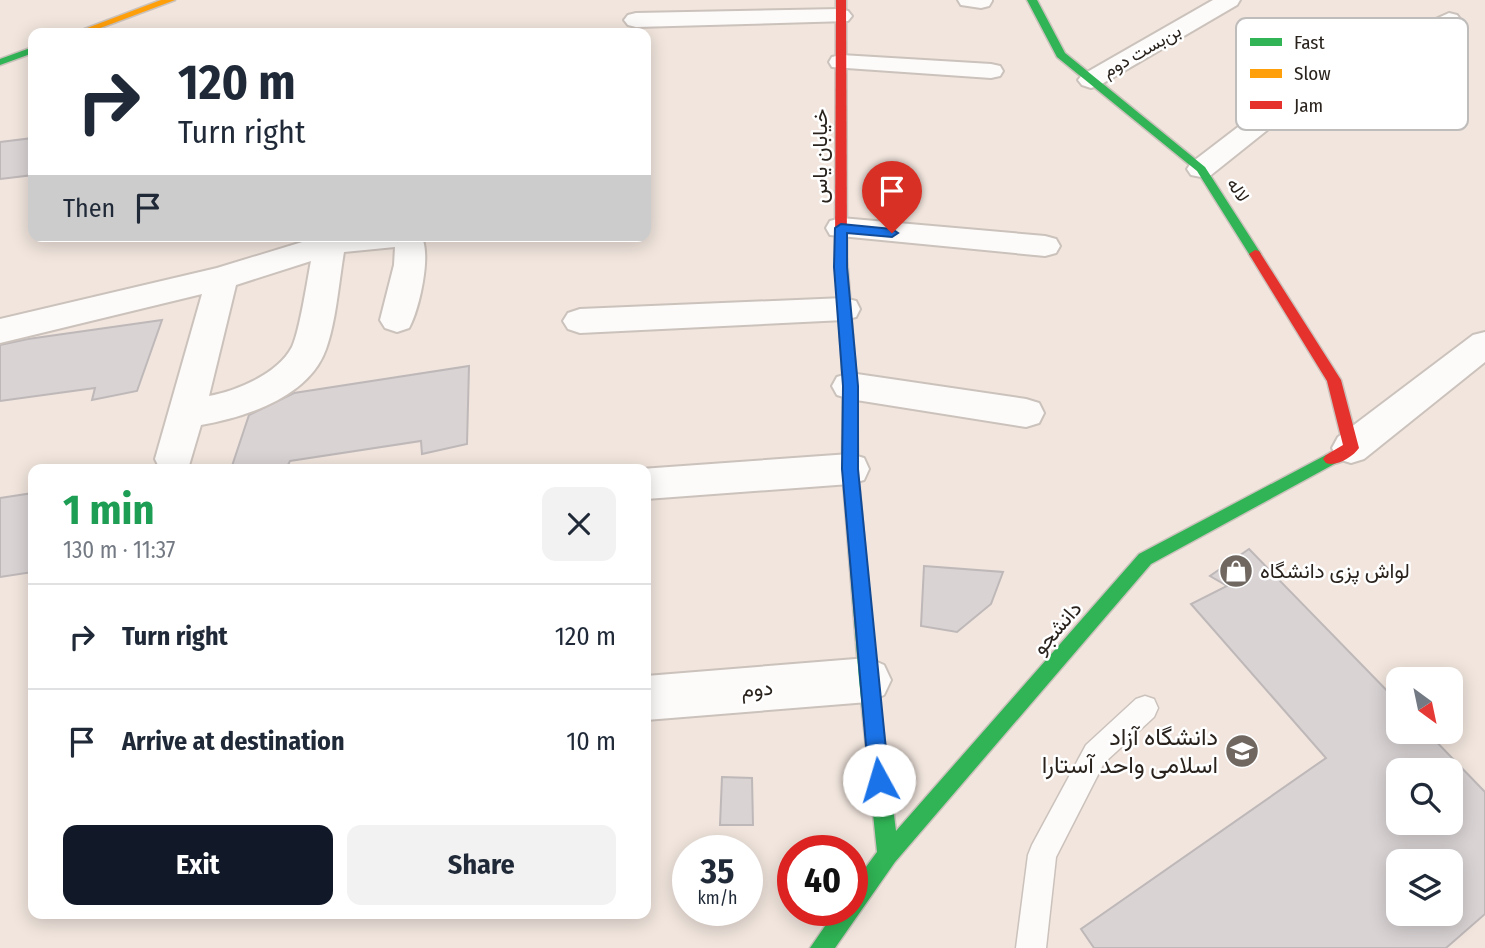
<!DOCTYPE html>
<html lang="en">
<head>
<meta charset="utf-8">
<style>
  body { margin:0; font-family:"Fira Sans Condensed",Vazirmatn,sans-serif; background:#f2f2f3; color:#1f2937; height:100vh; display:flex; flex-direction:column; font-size:26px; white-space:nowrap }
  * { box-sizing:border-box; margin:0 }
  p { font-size:23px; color:#747a83 }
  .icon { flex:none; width:38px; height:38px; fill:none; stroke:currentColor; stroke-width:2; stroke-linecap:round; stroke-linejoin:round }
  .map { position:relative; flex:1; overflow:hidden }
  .side { position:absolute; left:28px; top:464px; width:623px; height:455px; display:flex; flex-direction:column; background:#fff; border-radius:14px; box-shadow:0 4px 18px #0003 }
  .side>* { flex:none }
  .guide { position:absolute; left:28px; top:28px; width:623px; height:214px; border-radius:14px; box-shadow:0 4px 18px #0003; background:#fff; color:#1f2937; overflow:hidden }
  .needle { width:46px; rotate:147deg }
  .fabs { position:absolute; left:1386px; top:667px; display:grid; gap:14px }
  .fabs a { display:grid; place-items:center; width:77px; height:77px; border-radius:14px; background:#fff; box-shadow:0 4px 18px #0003; font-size:35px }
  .speed { position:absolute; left:672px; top:835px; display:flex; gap:14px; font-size:35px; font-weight:700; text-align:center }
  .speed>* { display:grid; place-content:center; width:91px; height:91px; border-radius:50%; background:#fff; box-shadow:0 4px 18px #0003; line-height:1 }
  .speed small { font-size:18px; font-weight:400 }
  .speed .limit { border:10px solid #d22; background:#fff; color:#111 }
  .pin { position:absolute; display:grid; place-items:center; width:60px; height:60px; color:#fff; margin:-72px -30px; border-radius:50% 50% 50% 0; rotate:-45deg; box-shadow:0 0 7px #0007 }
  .pin .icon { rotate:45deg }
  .me { position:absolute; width:77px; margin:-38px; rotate:354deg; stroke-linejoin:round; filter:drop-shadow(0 0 5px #0008) }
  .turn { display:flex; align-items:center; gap:24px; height:147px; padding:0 35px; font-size:32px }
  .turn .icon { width:91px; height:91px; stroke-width:2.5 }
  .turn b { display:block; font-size:49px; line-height:60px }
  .then { display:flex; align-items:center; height:66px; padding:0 35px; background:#0003; gap:14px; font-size:26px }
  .round { display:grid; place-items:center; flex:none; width:74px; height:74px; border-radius:14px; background:#f2f2f3 }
  .summary { display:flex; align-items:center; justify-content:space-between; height:119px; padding:0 35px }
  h1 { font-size:42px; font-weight:700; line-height:52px; color:#1e9e55 }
  .primary-button { display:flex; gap:14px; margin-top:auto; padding:14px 35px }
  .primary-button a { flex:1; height:80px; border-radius:14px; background:#111827; color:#fff; font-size:28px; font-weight:700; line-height:80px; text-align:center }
  .primary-button a+a { background:#f2f2f3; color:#1f2937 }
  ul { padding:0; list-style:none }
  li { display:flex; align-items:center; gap:21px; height:105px; padding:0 35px; border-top:2px solid #e0e1e3 }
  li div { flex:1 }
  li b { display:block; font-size:26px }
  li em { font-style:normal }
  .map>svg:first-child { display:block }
  .building { fill:#d9d3d4; stroke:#beb8b9; stroke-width:2; fill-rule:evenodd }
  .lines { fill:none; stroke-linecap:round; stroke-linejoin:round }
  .lane-casing { stroke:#cbc2bc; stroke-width:3 }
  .street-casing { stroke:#cbc2bc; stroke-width:4 }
  .fast-casing { stroke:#cbc2bc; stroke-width:3 }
  .slow-casing { stroke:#cbc2bc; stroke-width:3 }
  .jam-casing { stroke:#cbc2bc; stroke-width:3 }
  .lane { fill:#fdfbfa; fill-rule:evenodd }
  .street { fill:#fdfbfa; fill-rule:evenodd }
  .fast { fill:#30b455; fill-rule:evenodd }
  .slow { fill:#ff9f0a; fill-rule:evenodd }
  .jam { fill:#e5322d; fill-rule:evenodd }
  .route { fill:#1a73e8; stroke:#114b97; stroke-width:2 }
  .labels { text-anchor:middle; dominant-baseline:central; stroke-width:5; stroke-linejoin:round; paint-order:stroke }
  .far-street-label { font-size:18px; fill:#2a231d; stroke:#fff }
  .street-label { font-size:21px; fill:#2a231d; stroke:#fff }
  .poi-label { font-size:21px; fill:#2a231d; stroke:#fff; text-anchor:start }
  .near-poi-label { font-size:24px; fill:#2a231d; stroke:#fff; text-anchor:end }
  .key { fill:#fff; stroke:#bfbdbb; stroke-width:2 }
  .key-label { font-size:19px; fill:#2a231d }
</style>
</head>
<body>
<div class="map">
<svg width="1485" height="948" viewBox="0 0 1485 948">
  <rect width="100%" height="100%" fill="#f1e5dd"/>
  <g class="building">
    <polygon points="33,138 33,175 0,179 0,142"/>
    <polygon points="162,320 137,391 92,400 95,388 0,401 0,345 28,339"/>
    <polygon points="469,366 467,444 422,454 421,441 290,461 286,469 231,469 249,415 294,393"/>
    <polygon points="33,493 33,572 0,577 0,498"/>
    <path d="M 1249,549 L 1398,702 L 1398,732 L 1427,732 L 1485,792 L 1485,914 L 1446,948 L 1094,948 L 1081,929 L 1326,758 L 1191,604 L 1227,586 L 1210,576 ZM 1398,770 L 1451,770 L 1451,822 L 1398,822 ZM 1398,861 L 1451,861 L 1451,914 L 1398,914 Z"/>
    <polygon points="924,566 1003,572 991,604 957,632 921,626"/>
    <polygon points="722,777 752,778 753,825 720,825"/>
  </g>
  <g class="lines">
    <g class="lane-casing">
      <polygon id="lane" points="1145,696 1154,699 1158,708 1154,717 1104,763 1056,857 1046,948 1016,948 1028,855 1032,845 1086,745 1136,699"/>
    </g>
    <g class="street-casing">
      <g id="street">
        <polygon points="958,0 992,0 992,1 989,6 981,8 961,5"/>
        <polygon points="1213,0 1240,0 1237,5 1100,85 1091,88 1082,85 1078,80 1082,75"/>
        <polygon points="840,9 848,11 852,16 848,21 636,27 628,25 624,20 628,15 636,13"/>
        <polygon points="1449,13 1457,15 1461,20 1457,25 1316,91 1211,175 1201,177 1191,175 1187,169 1191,163 1298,81"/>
        <polygon points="841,55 991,64 1000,66 1003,71 1000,76 991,78 832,67 829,62 832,57"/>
        <polygon points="841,218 1045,236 1056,239 1060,246 1056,253 1045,256 830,235 826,228 830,221"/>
        <path d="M 322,236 L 421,236 C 432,254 419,310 409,328 L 397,332 L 385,328 L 380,320 L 394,265 L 395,247 L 344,252 C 339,281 336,322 326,349 C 309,397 246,417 201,425 L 188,469 L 160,469 L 155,459 L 202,294 L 0,343 L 0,319 L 217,268 ZM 311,261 C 307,281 300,330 292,347 C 278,374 236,391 209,396 L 236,285 Z"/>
        <polygon points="844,298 856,301 860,309 856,317 844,320 580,333 568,329 563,321 568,313 580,309"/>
        <polygon points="1485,332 1485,362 1364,459 1351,463 1338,459 1332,448 1338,437 1473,335"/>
        <polygon points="850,373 1026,399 1039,403 1044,413 1039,423 1026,427 850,399 837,395 832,386 837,377"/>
        <polygon points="850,454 864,458 869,469 864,480 850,484 646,499 646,469 641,469"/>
        <polygon points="868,658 884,665 891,680 884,695 868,702 646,720 646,676"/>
      </g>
    </g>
    <g class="fast-casing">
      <g id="fast">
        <polygon points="1027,0 1037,0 1065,53 1205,167 1261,254 1259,257 1251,257 1197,171 1057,57"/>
        <polygon points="33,47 33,53 0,65 0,59"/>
        <polygon points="841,255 847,259 857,386 858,469 877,680 896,831 1139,554 1326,455 1336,455 1339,459 1336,463 1151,564 895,862 835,948 810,948 836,910 852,910 852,886 877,852 859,680 842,469 843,386 835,259"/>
      </g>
    </g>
    <g class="slow-casing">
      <polygon id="slow" points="161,0 175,0 87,33 74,33"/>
    </g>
    <g class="jam-casing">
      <g id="jam">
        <polygon points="836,0 846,0 847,259 841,263 835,259"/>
        <path d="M 1255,250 L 1259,251 L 1341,380 L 1359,448 C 1353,457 1336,467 1326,463 L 1323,459 L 1326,455 L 1343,445 L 1327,381 L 1249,254 Z"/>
      </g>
    </g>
    <use href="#lane" class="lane"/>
    <use href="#street" class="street"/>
    <use href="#fast" class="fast"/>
    <use href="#slow" class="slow"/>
    <use href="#jam" class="jam"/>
  </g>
  <polygon class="route" points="841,224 892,229 898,233 892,237 847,233 847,267 858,386 858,469 889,780 887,787 879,790 872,787 869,780 842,469 843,386 834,267 835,228"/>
  <defs>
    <g id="shop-disc" transform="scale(1.75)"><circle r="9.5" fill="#706760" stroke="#fff"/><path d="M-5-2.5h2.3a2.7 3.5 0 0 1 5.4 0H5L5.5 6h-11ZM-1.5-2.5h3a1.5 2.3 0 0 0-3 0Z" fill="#fff"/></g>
    <g id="university-disc" transform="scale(1.75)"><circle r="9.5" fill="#706760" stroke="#fff"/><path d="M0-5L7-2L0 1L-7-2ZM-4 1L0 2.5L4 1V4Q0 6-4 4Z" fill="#fff"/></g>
  </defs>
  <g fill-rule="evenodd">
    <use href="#shop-disc" x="1236" y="571"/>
    <use href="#university-disc" x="1242" y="751"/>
  </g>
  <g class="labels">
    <g class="far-street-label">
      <text transform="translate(1142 51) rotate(-30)">بن‌بست دوم</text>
      <text transform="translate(1238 190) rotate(57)">لاله</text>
    </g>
    <g class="street-label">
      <text transform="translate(820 156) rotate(-90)">خیابان یاس</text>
      <text transform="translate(1057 628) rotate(-49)">دانشجو</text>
      <text transform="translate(757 689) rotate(-5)">دوم</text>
    </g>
    <g class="poi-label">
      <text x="1260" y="571">لواش پزی دانشگاه</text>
    </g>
    <g class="near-poi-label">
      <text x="1218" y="737">دانشگاه آزاد<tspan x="1218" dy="28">اسلامی واحد آستارا</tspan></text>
    </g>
  </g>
  <rect x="1236" y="18" width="232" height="112" rx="10" class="key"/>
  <rect x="1250" y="38" width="32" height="8" fill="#30b455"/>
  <rect x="1250" y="69" width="32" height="9" fill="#ff9f0a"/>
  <rect x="1250" y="101" width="32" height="8" fill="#e5322d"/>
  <g class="key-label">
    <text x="1294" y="49">Fast</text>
    <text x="1294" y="80">Slow</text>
    <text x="1294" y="112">Jam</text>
  </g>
</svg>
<div class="fabs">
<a><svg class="needle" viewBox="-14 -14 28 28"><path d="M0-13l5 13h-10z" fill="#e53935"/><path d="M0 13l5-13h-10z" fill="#747a83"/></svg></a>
<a><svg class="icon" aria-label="search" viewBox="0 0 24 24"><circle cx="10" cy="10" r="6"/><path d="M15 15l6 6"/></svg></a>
<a><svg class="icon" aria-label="layers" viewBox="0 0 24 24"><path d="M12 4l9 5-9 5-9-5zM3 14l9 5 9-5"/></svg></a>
</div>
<div class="speed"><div>35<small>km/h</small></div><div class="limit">40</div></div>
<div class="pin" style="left:892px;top:233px;background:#d93025"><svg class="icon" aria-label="arrive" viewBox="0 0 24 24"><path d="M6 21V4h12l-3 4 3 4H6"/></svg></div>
<svg class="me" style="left:879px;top:780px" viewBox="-20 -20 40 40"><circle r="19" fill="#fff"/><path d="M0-13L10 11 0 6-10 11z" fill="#1a73e8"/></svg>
<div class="guide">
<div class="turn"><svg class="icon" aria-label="right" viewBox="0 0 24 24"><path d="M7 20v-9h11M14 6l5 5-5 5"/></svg><div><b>120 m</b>Turn right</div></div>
<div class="then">Then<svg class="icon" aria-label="arrive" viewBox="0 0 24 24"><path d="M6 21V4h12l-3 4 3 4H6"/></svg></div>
</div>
<section class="side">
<div class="summary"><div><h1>1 min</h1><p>130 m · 11:37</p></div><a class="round"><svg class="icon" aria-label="close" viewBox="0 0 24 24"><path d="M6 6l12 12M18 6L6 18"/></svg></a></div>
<ul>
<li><svg class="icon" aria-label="right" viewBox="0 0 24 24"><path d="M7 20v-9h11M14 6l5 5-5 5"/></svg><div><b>Turn right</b></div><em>120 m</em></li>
<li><svg class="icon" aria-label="arrive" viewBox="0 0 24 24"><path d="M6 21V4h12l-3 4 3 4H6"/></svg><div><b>Arrive at destination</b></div><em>10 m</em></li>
</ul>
<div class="primary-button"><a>Exit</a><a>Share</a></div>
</section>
</div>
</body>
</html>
